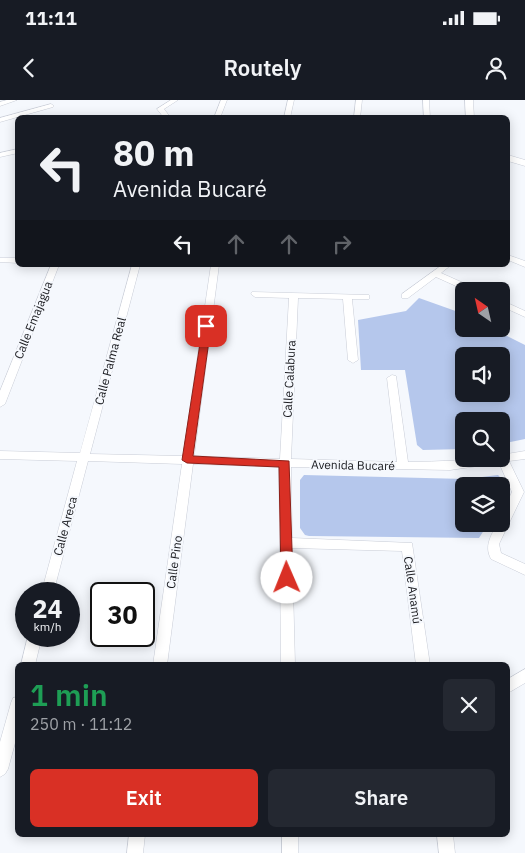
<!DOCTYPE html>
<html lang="en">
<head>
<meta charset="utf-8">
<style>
  body { margin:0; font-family:"IBM Plex Sans",sans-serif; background:#242831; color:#f1f3f6; height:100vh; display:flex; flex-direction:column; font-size:19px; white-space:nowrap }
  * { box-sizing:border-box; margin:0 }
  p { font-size:16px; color:#9ea1a6 }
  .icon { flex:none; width:28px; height:28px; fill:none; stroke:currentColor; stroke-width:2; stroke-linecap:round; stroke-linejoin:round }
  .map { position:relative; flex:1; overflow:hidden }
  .drawer { position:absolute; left:15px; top:562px; width:495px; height:175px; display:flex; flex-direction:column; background:#171b24; border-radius:8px; box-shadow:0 2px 12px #0003 }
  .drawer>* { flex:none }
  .guide { position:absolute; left:15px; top:15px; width:495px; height:152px; border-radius:8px; box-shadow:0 2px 12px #0003; background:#171b24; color:#f1f3f6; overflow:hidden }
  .needle { width:32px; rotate:326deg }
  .tools { position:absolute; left:455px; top:182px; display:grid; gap:10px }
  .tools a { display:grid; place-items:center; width:55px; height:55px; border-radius:8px; background:#171b24; box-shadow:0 2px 12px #0003; font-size:25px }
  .speed { position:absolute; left:15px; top:482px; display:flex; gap:10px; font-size:25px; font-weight:700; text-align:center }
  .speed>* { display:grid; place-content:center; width:65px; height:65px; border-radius:50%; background:#171b24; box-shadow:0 2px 12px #0003; line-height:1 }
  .speed small { font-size:12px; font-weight:400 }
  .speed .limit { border:2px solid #111; border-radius:8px; background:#fff; color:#111 }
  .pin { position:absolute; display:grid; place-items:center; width:42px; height:42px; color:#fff; margin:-21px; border-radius:10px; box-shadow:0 2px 8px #0006 }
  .me { position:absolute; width:55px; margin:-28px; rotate:359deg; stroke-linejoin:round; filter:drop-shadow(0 0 4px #0008) }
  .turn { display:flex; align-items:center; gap:18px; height:105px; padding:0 15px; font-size:22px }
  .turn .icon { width:65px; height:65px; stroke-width:2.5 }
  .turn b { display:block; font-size:35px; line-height:42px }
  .lanes { display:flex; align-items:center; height:48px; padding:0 15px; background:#0003; justify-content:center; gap:25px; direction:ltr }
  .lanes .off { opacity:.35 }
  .round { display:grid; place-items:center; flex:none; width:52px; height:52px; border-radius:8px; background:#242831 }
  .headline { display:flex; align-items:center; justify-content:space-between; height:85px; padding:0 15px }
  h1 { font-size:30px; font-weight:600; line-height:38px; color:#1e9e55 }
  .primary-button { display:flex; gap:10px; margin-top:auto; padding:10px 15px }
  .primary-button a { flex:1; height:58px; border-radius:8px; background:#d93025; color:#fff; font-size:20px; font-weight:600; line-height:58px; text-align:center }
  .primary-button a+a { background:#242831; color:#f1f3f6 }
  .status { display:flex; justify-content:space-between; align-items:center; height:35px; padding:0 25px; background:#171b24; direction:ltr }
  .status svg { height:14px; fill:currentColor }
  header { display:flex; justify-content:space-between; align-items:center; height:65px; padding:0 15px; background:#171b24; font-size:22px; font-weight:600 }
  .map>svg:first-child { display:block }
  .green { fill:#b5c7ec; fill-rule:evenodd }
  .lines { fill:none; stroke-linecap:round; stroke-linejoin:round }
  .minor-casing { stroke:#c9cdd7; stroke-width:1 }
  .tertiary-casing { stroke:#c9cdd7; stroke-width:1 }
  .minor { fill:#fff; fill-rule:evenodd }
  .tertiary { fill:#fff; fill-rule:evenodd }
  .route { fill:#d93025; stroke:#8d1f18 }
  .labels { text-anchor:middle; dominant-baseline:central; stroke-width:4; stroke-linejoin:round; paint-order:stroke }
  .street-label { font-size:12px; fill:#191a1e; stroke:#f5f8fd }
</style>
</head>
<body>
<div class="status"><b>11:11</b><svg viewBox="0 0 49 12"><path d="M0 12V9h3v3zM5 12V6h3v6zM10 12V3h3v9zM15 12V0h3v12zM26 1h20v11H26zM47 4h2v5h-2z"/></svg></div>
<header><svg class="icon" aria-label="back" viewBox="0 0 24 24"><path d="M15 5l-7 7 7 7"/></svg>Routely<svg class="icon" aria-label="person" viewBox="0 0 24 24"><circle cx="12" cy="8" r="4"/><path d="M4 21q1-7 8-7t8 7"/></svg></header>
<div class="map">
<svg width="525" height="753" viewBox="0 0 525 753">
  <rect width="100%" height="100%" fill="#f5f8fd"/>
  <g class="green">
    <path d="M 419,198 L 464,214 L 464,229 L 493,229 L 525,245 L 525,339 L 501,344 L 501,321 L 464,321 L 464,349 L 423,350 L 417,345 L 405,270 L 361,270 L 358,220 L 406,211 ZM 464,256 L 501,256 L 501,294 L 464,294 Z"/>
    <polygon points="304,375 466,379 498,375 505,382 501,401 501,386 464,386 464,424 488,424 479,438 309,436 305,435 300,428 300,380"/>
  </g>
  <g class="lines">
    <g class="minor-casing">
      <g id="minor">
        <polygon points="7,0 17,0 0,6 0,2"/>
        <polygon points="171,0 178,0 164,9 171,18 164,18 157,9"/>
        <polygon points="221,0 227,0 220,18 214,18"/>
        <polygon points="288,0 294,0 290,18 284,18"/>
        <polygon points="356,0 362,0 360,18 354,18"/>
        <polygon points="423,0 429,0 430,18 424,18"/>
        <polygon points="51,4 54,6 53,7 0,22 0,18"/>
        <polygon points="18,49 18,53 0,57 0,53"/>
        <polygon points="508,155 525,161 525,167 508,160"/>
        <polygon points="0,158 18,158 18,163 0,162"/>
        <polygon points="51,165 59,165 5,304 0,307 0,291"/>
        <path d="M 132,165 L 140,165 L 90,354 L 183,356 L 211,165 L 219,165 L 194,356 L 280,359 L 289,198 L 255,197 L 251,194 L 252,192 L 369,195 L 369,199 L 352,199 L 358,260 L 353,263 L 348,260 L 343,199 L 298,198 L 291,359 L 397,362 L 387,278 L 392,275 L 396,276 L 408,362 C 439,362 470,359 501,359 L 501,355 L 525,351 L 525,359 L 509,361 L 524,392 L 499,444 L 501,453 L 525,464 L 525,475 L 491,459 C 484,446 491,436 497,424 L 501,424 L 501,415 L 512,392 L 499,363 L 450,370 L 291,367 L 292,438 L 412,443 L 430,565 L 416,565 L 402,451 L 292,448 L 295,565 L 281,565 L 279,367 L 193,364 L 167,565 L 153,565 L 182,364 L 88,361 L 53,494 L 41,494 L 77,361 L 0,359 L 0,351 L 80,353 Z"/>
        <polygon points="442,165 451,165 441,173 477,189 478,191 467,191 436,177 408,198 402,198 402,194"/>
        <polygon points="501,200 525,211 525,217 501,206"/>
        <polygon points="28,536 42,536 35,565 21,565"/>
        <polygon points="525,569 525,583 508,593 508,579"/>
        <polygon points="18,597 18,632 8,669 5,674 0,677 0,642 11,603 13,598"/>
        <polygon points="129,735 145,735 143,753 127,753"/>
        <rect x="282" y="735" width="16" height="18"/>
        <polygon points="437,735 453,735 455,753 439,753"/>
      </g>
    </g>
    <g class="tertiary-casing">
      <g id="tertiary">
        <polygon points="465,0 473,0 474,18 466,18"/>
        <polygon points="508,55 525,60 525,66 508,61"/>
      </g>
    </g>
    <use href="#minor" class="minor"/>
    <use href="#tertiary" class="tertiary"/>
  </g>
  <polygon class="route" points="203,224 211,226 193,356 289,361 293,478 287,483 281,478 279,367 187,363 182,360"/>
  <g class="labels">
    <g class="street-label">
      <text transform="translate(33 220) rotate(-68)">Calle Emajagua</text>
      <text transform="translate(110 261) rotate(-75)">Calle Palma Real</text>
      <text transform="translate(289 279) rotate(-87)">Calle Calabura</text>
      <text transform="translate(353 365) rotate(1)">Avenida Bucaré</text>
      <text transform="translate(65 426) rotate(-75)">Calle Areca</text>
      <text transform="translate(174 462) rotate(-82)">Calle Pino</text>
      <text transform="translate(413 490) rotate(82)">Calle Anamú</text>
    </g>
  </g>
</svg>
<div class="tools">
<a><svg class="needle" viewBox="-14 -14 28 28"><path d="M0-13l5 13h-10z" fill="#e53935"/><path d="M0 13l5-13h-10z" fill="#9ea1a6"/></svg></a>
<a><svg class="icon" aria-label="sound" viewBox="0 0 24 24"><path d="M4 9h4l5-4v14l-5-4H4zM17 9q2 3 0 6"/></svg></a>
<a><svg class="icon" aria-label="search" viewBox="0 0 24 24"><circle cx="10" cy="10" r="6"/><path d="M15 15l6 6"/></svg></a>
<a><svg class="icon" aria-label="layers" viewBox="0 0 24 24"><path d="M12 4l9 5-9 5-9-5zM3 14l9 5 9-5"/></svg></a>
</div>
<div class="speed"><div>24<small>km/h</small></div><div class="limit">30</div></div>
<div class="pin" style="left:206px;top:226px;background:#d93025"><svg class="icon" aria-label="arrive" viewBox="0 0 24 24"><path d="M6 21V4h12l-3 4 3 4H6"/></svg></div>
<svg class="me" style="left:287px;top:478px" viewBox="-20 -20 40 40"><circle r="19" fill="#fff"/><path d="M0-13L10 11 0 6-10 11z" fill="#d93025"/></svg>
<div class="guide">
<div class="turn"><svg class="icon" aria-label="left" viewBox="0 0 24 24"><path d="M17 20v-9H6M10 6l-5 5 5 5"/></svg><div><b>80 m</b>Avenida Bucaré</div></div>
<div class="lanes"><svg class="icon" aria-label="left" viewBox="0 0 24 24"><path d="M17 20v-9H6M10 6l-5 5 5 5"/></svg><svg class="icon off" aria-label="ahead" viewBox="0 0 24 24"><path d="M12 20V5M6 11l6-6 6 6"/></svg><svg class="icon off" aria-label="ahead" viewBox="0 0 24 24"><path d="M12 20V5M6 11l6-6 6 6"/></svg><svg class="icon off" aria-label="right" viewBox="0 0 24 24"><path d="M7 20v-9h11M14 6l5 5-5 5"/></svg></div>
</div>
<section class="drawer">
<div class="headline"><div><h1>1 min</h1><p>250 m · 11:12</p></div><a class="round"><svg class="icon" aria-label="close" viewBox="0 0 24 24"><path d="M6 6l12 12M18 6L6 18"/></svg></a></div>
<div class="primary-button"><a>Exit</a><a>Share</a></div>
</section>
</div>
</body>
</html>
